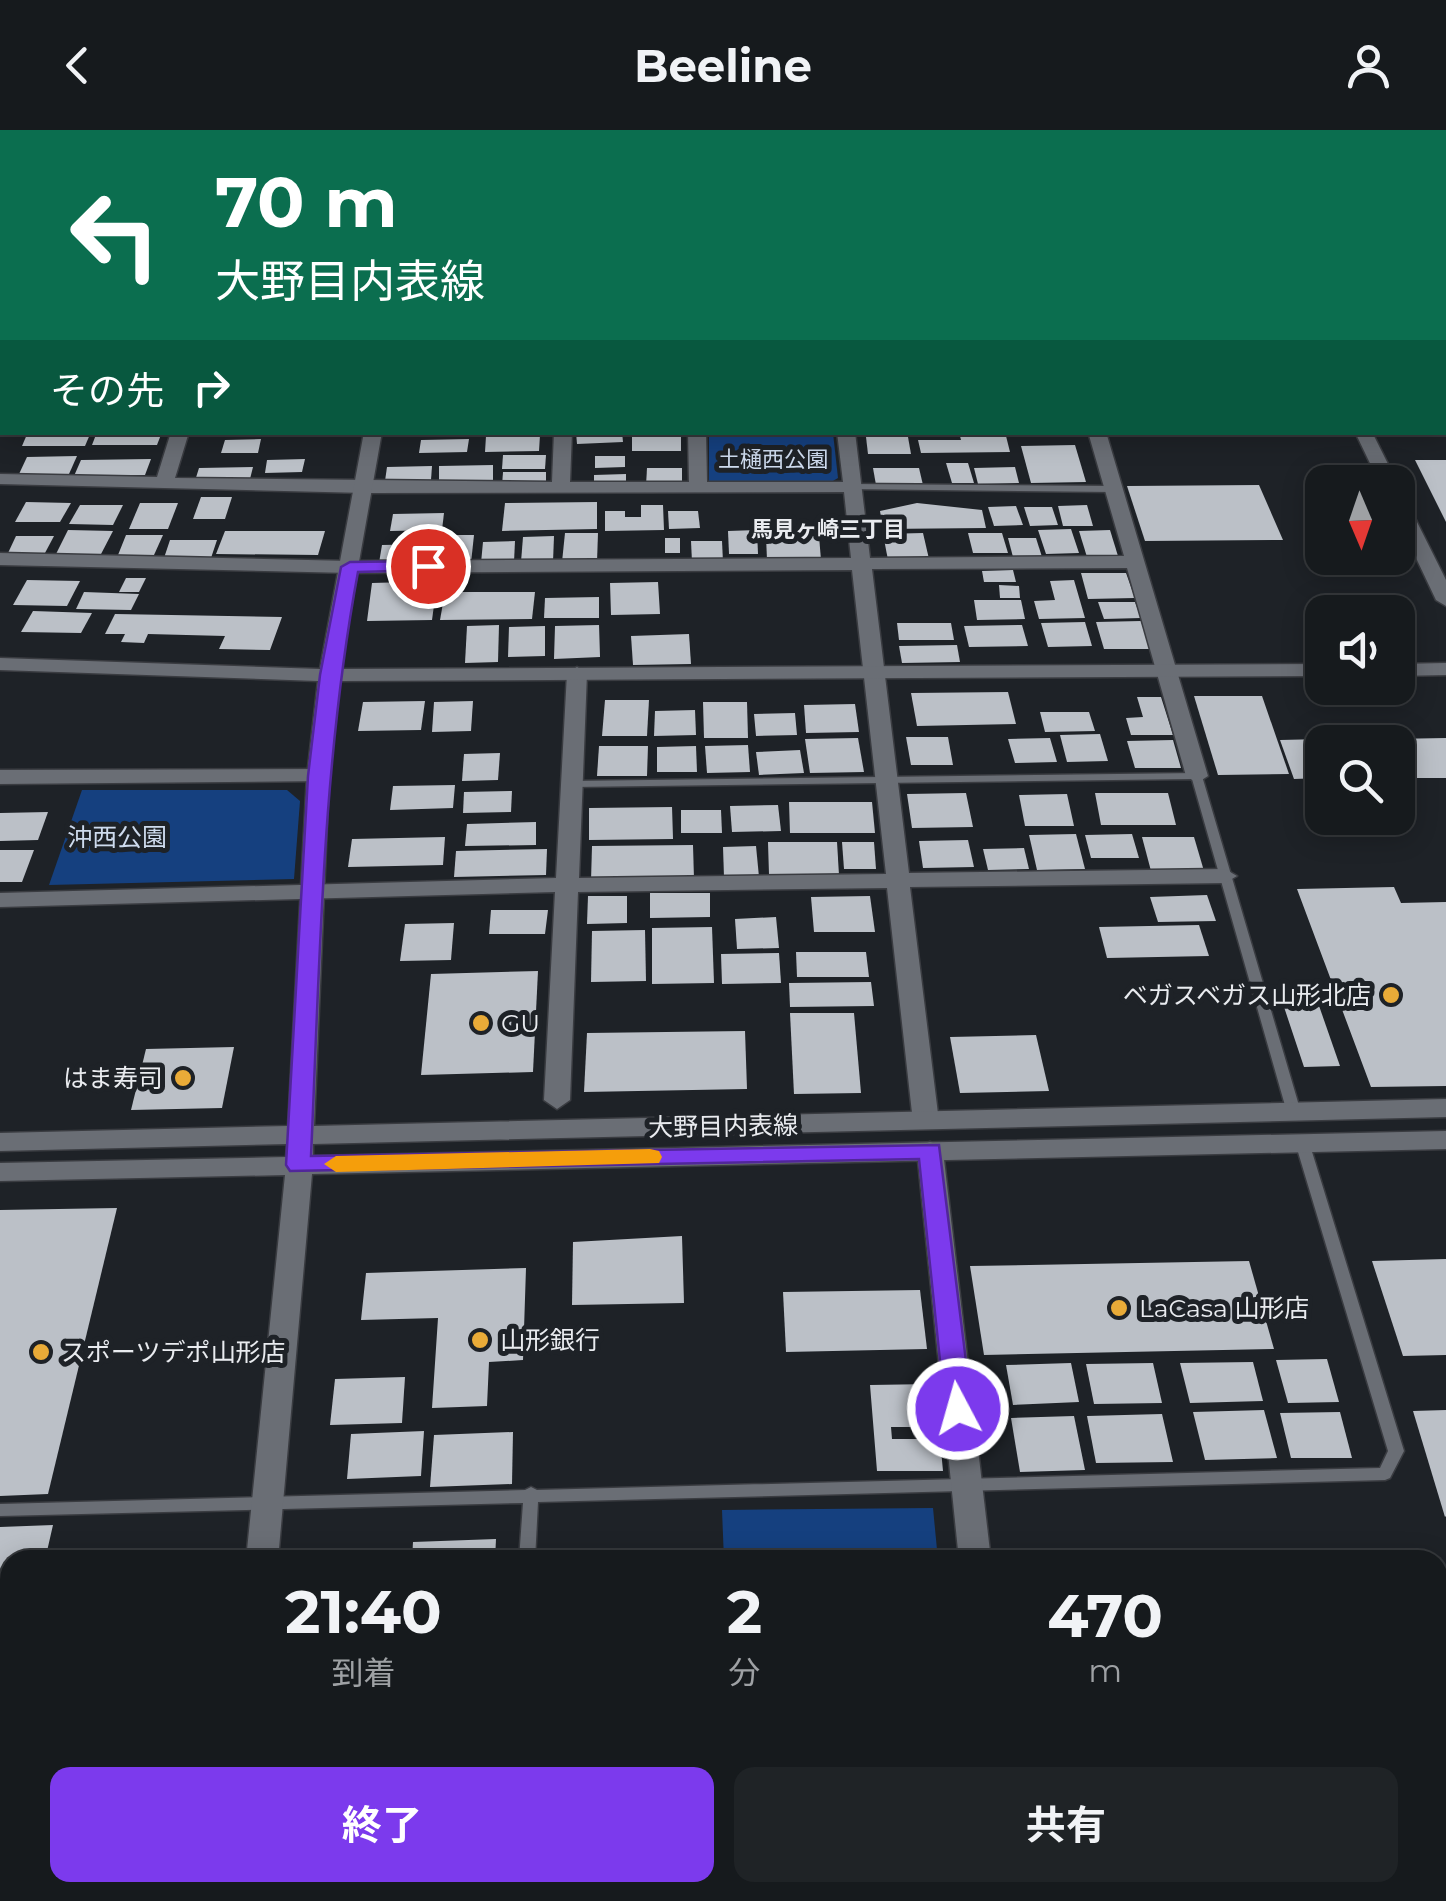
<!DOCTYPE html>
<html lang="ja">
<head>
<meta charset="utf-8">
<style>
  body { margin:0; font-family:Montserrat,"Noto Sans JP",sans-serif; background:#1f2326; color:#f1f3f6; height:100vh; display:flex; flex-direction:column; font-size:38px; white-space:nowrap }
  * { box-sizing:border-box; margin:0 }
  p { font-size:32px; color:#9ea1a4 }
  .icon { flex:none; width:55px; height:55px; fill:none; stroke:currentColor; stroke-width:2; stroke-linecap:round; stroke-linejoin:round }
  .map { position:relative; flex:1; overflow:hidden }
  .panel { position:absolute; left:0px; top:1420px; width:1448px; height:352px; display:flex; flex-direction:column; background:#161a1d; border-radius:30px 30px 0 0; box-shadow:0 5px 25px #0003,0 0 0 2px #35383b }
  .panel>* { flex:none }
  .banner { position:absolute; left:0px; top:0px; width:1448px; height:305px; box-shadow:0 5px 25px #0003,0 0 0 2px #35383b; background:#0b6e4f; color:#fff; overflow:hidden }
  .needle { width:65px; rotate:178deg }
  .tools { position:absolute; left:1305px; top:335px; display:grid; gap:20px }
  .tools a { display:grid; place-items:center; width:110px; height:110px; border-radius:20px; background:#161a1d; box-shadow:0 5px 25px #0003,0 0 0 2px #35383b; font-size:50px }
  .pin { position:absolute; display:grid; place-items:center; width:85px; height:85px; color:#fff; margin:-42px; border:5px solid #fff; border-radius:50%; box-shadow:0 2px 10px #0007 }
  .me { position:absolute; width:110px; margin:-55px; rotate:354deg; stroke-linejoin:round; filter:drop-shadow(0 0 8px #0008) }
  .turn { display:flex; align-items:center; gap:35px; height:210px; padding:0 50px; font-size:45px }
  .turn .icon { width:130px; height:130px; stroke-width:2.5 }
  .turn b { display:block; font-size:70px; line-height:85px }
  .then { display:flex; align-items:center; height:95px; padding:0 50px; background:#0003; gap:20px; font-size:38px }
  .eta { display:flex; justify-content:space-evenly; align-items:center; height:170px; text-align:center }
  .eta b { font-size:60px; font-weight:700; line-height:70px }
  .cta { display:flex; gap:20px; margin-top:auto; padding:20px 50px }
  .cta a { flex:1; height:115px; border-radius:20px; background:#7c3aed; color:#fff; font-size:40px; font-weight:700; line-height:115px; text-align:center }
  .cta a+a { background:#1f2326; color:#f1f3f6 }
  header { display:flex; justify-content:space-between; align-items:center; height:130px; padding:0 50px; background:#161a1d; font-size:45px; font-weight:700 }
  .map>svg:first-child { display:block }
  .green { fill:#15407f }
  .building { fill:#bbc0c7 }
  .lines { fill:none; stroke-linecap:round; stroke-linejoin:round }
  .lane-casing { stroke:#3a3c41; stroke-width:3 }
  .street-casing { stroke:#3a3c41; stroke-width:3 }
  .secondary-casing { stroke:#3a3c41; stroke-width:3 }
  .lane { fill:#6a6e75; fill-rule:evenodd }
  .street { fill:#6a6e75; fill-rule:evenodd }
  .secondary { fill:#6a6e75; fill-rule:evenodd }
  .route { fill:#7c3aed; stroke:#51269a; stroke-width:2.5 }
  .slow { fill:#f59e0b }
  .poi-dot { fill:#e9ab38; stroke:#1e2227; stroke-width:4 }
  .labels { text-anchor:middle; dominant-baseline:central; stroke-width:10; stroke-linejoin:round; paint-order:stroke }
  .far-park-label { font-size:22px; fill:#cedbee; stroke:#1e2227 }
  .far-neighbourhood-label { font-size:22px; font-weight:bold; fill:#e9ebef; stroke:#1e2227 }
  .park-label { font-size:25px; fill:#cedbee; stroke:#1e2227 }
  .poi-label { font-size:25px; fill:#e9ebef; stroke:#1e2227; text-anchor:start }
  .street-label { font-size:25px; fill:#e9ebef; stroke:#1e2227 }
</style>
</head>
<body>
<header><svg class="icon" aria-label="back" viewBox="0 0 24 24"><path d="M15 5l-7 7 7 7"/></svg>Beeline<svg class="icon" aria-label="person" viewBox="0 0 24 24"><circle cx="12" cy="8" r="4"/><path d="M4 21q1-7 8-7t8 7"/></svg></header>
<div class="map">
<svg width="1446" height="1771" viewBox="0 0 1446 1771">
  <rect width="100%" height="100%" fill="#1e2227"/>
  <g class="green">
    <polygon points="54,0 412,0 53,2"/>
    <polygon points="709,303 833,303 838,348 826,355 709,355"/>
    <polygon points="82,660 287,660 300,671 294,749 49,755"/>
    <polygon points="933,1378 938,1430 724,1430 722,1380"/>
  </g>
  <g class="building">
    <polygon points="28,302 91,302 85,316 22,316"/>
    <polygon points="97,302 162,302 157,315 92,315"/>
    <polygon points="576,302 622,302 623,312 577,314"/>
    <polygon points="540,305 539,321 485,322 486,306"/>
    <rect x="632" y="305" width="49" height="16"/>
    <polygon points="960,306 1006,306 1010,322 921,323 918,310 961,310"/>
    <polygon points="866,307 908,307 911,324 868,324"/>
    <polygon points="261,309 258,323 221,323 225,310"/>
    <polygon points="469,309 467,322 419,323 421,310"/>
    <polygon points="1075,315 1086,352 1031,353 1021,316"/>
    <polygon points="503,325 546,325 545,339 502,339"/>
    <polygon points="77,326 69,344 19,344 27,327"/>
    <polygon points="595,326 625,326 625,337 595,338"/>
    <polygon points="151,329 145,345 74,346 81,330"/>
    <polygon points="305,329 302,342 265,343 267,330"/>
    <polygon points="1415,330 1446,330 1446,392"/>
    <polygon points="946,333 968,333 974,353 952,353"/>
    <polygon points="493,335 493,350 439,352 439,336"/>
    <polygon points="432,336 431,350 385,351 387,337"/>
    <polygon points="253,337 249,353 194,354 199,338"/>
    <polygon points="1015,337 1019,353 978,354 974,338"/>
    <polygon points="647,338 682,338 682,356 646,356"/>
    <polygon points="873,338 919,338 923,355 876,355"/>
    <polygon points="503,342 546,342 546,356 502,356"/>
    <polygon points="626,344 626,356 594,356 594,345"/>
    <polygon points="1259,355 1283,410 1145,411 1127,356"/>
    <polygon points="201,367 232,367 225,389 193,389"/>
    <polygon points="26,372 71,373 60,392 15,392"/>
    <polygon points="597,372 597,399 502,401 505,373"/>
    <polygon points="140,373 178,373 168,399 129,399"/>
    <polygon points="917,373 982,380 986,398 883,399 880,381"/>
    <polygon points="80,375 123,375 113,395 69,394"/>
    <polygon points="641,375 663,375 664,400 605,401 605,381 625,381 625,387 641,387"/>
    <polygon points="1087,375 1093,396 1063,396 1058,376"/>
    <polygon points="1016,376 1023,395 994,396 988,377"/>
    <polygon points="1024,377 1052,377 1058,395 1030,396"/>
    <polygon points="668,381 698,381 700,398 669,399"/>
    <polygon points="444,383 442,400 390,401 393,384"/>
    <polygon points="1071,399 1079,423 1046,424 1038,400"/>
    <polygon points="68,400 113,401 100,426 55,426"/>
    <polygon points="757,400 758,424 729,424 728,401"/>
    <polygon points="1110,400 1118,426 1087,427 1079,401"/>
    <polygon points="225,401 325,401 318,425 216,424"/>
    <polygon points="565,403 598,403 597,432 562,432"/>
    <polygon points="923,403 929,429 888,430 883,404"/>
    <polygon points="968,403 1002,403 1008,423 973,423"/>
    <polygon points="126,405 163,405 154,425 118,425"/>
    <polygon points="441,405 474,405 471,433 437,433"/>
    <polygon points="16,406 54,406 45,423 8,423"/>
    <polygon points="554,406 553,432 521,432 523,407"/>
    <polygon points="766,406 819,406 821,430 767,430"/>
    <rect x="665" y="408" width="15" height="15"/>
    <polygon points="1008,408 1036,408 1042,427 1013,427"/>
    <polygon points="170,410 217,410 211,428 164,428"/>
    <polygon points="515,411 514,432 481,433 483,412"/>
    <polygon points="691,411 722,411 723,432 692,432"/>
    <polygon points="431,414 428,432 379,433 382,415"/>
    <polygon points="1013,440 1016,452 984,452 982,441"/>
    <polygon points="1081,443 1126,443 1135,468 1088,469"/>
    <polygon points="126,448 146,448 139,462 119,462"/>
    <polygon points="27,450 80,451 67,476 13,475"/>
    <polygon points="1074,450 1085,488 1039,489 1034,471 1055,470 1050,451"/>
    <polygon points="407,452 405,468 435,468 432,490 367,491 372,453"/>
    <polygon points="658,452 660,484 611,485 610,453"/>
    <polygon points="999,455 1019,456 1020,468 1000,468"/>
    <polygon points="84,462 139,464 131,480 76,479"/>
    <polygon points="445,462 535,462 532,489 440,490"/>
    <polygon points="599,467 599,488 544,488 545,468"/>
    <polygon points="974,470 1021,470 1025,489 977,490"/>
    <polygon points="1098,472 1135,472 1141,488 1104,489"/>
    <polygon points="33,481 92,483 81,503 21,502"/>
    <polygon points="115,484 282,487 270,520 219,519 225,506 148,504 144,513 121,512 125,504 105,504"/>
    <polygon points="1141,491 1150,519 1104,519 1096,492"/>
    <polygon points="1085,492 1092,516 1048,517 1041,493"/>
    <polygon points="897,493 951,493 954,510 899,510"/>
    <polygon points="499,495 498,532 465,533 467,496"/>
    <polygon points="599,495 600,527 554,529 555,496"/>
    <polygon points="1022,495 1028,516 969,517 964,496"/>
    <polygon points="545,496 545,526 508,527 509,497"/>
    <polygon points="689,504 691,534 633,535 631,506"/>
    <polygon points="957,515 960,532 902,533 899,516"/>
    <polygon points="1008,562 1016,594 917,596 911,563"/>
    <polygon points="1194,566 1262,566 1289,644 1218,645"/>
    <polygon points="1137,567 1161,567 1173,605 1131,605 1126,588 1143,587"/>
    <polygon points="605,570 649,570 647,606 602,606"/>
    <polygon points="425,571 421,600 358,601 363,572"/>
    <polygon points="473,571 471,601 432,602 434,572"/>
    <polygon points="703,572 747,572 748,608 704,608"/>
    <polygon points="855,574 859,602 806,603 804,575"/>
    <polygon points="695,580 696,605 654,606 655,581"/>
    <polygon points="1040,582 1089,582 1095,601 1045,602"/>
    <polygon points="795,583 797,605 756,606 754,584"/>
    <polygon points="1100,604 1108,631 1067,632 1060,605"/>
    <polygon points="906,607 948,607 953,635 911,635"/>
    <polygon points="858,608 864,642 810,643 805,609"/>
    <polygon points="1050,608 1057,632 1015,633 1008,609"/>
    <polygon points="1446,608 1446,648 1408,648 1398,624 1398,612 1391,609"/>
    <polygon points="1322,609 1322,648 1294,649 1280,610"/>
    <polygon points="1173,610 1181,638 1135,638 1127,611"/>
    <polygon points="748,615 750,642 707,643 705,616"/>
    <polygon points="599,616 648,616 647,646 597,646"/>
    <polygon points="696,616 697,642 657,642 657,617"/>
    <polygon points="800,620 804,643 759,645 756,622"/>
    <polygon points="500,623 498,650 462,651 464,624"/>
    <polygon points="455,655 453,678 390,680 393,656"/>
    <polygon points="512,661 511,682 463,683 464,662"/>
    <polygon points="966,663 973,697 912,698 907,664"/>
    <polygon points="1095,663 1168,663 1176,695 1101,695"/>
    <polygon points="1067,664 1074,696 1025,696 1019,665"/>
    <polygon points="789,672 872,672 875,703 790,703"/>
    <polygon points="778,675 781,701 732,702 730,676"/>
    <polygon points="672,677 673,709 589,710 589,678"/>
    <polygon points="681,680 721,680 722,703 681,703"/>
    <polygon points="48,682 38,710 0,711 0,683"/>
    <polygon points="536,692 536,715 465,716 467,694"/>
    <polygon points="1076,704 1085,739 1037,740 1029,705"/>
    <polygon points="1132,704 1139,728 1091,728 1085,705"/>
    <polygon points="445,707 443,735 348,737 352,709"/>
    <polygon points="1142,707 1194,707 1204,741 1151,741"/>
    <polygon points="968,710 974,737 923,738 919,711"/>
    <polygon points="768,712 837,712 839,745 769,745"/>
    <polygon points="842,712 874,712 876,739 844,739"/>
    <polygon points="693,715 694,749 591,751 592,716"/>
    <polygon points="756,716 759,747 724,747 723,717"/>
    <polygon points="1024,718 1029,739 988,740 983,719"/>
    <polygon points="547,719 546,745 454,747 456,721"/>
    <polygon points="0,720 34,720 22,752 0,752"/>
    <polygon points="1394,757 1401,773 1446,772 1446,956 1371,957 1297,759"/>
    <polygon points="650,763 710,763 710,787 650,788"/>
    <polygon points="1207,765 1216,791 1158,792 1150,767"/>
    <polygon points="588,766 627,766 627,793 587,794"/>
    <polygon points="870,766 875,802 814,802 811,767"/>
    <polygon points="491,780 548,780 545,804 489,804"/>
    <polygon points="776,787 779,818 737,819 735,789"/>
    <polygon points="454,793 451,830 400,831 405,794"/>
    <polygon points="1199,795 1209,826 1107,828 1099,797"/>
    <polygon points="712,797 714,853 652,854 652,798"/>
    <polygon points="645,800 646,851 591,852 592,801"/>
    <polygon points="796,822 866,822 869,847 797,847"/>
    <polygon points="779,823 781,853 722,854 721,824"/>
    <polygon points="538,841 533,942 421,945 431,844"/>
    <polygon points="871,852 874,876 790,877 789,853"/>
    <polygon points="1317,870 1340,936 1304,937 1282,871"/>
    <polygon points="790,883 854,883 861,963 794,964"/>
    <polygon points="745,901 747,959 584,962 587,903"/>
    <polygon points="1036,905 1049,961 960,963 950,907"/>
    <polygon points="234,917 222,978 131,980 146,919"/>
    <polygon points="117,1078 48,1364 0,1366 0,1080"/>
    <polygon points="682,1106 684,1173 572,1175 573,1112"/>
    <polygon points="1446,1129 1446,1225 1403,1226 1372,1131"/>
    <polygon points="1249,1131 1274,1219 984,1225 970,1136"/>
    <polygon points="526,1138 523,1230 489,1232 487,1276 432,1278 438,1188 361,1190 366,1143"/>
    <polygon points="920,1160 927,1219 786,1222 783,1162"/>
    <polygon points="1327,1229 1339,1272 1288,1273 1276,1230"/>
    <polygon points="1253,1232 1263,1271 1190,1273 1180,1233"/>
    <polygon points="1071,1233 1079,1272 1013,1275 1006,1235"/>
    <polygon points="1153,1233 1162,1273 1094,1274 1086,1234"/>
    <polygon points="405,1247 402,1293 330,1295 335,1249"/>
    <polygon points="932,1254 937,1297 891,1297 892,1309 940,1309 943,1341 877,1341 870,1255"/>
    <polygon points="1264,1280 1277,1328 1205,1330 1193,1282"/>
    <polygon points="1446,1280 1446,1386 1445,1387 1413,1281"/>
    <polygon points="1340,1282 1352,1328 1291,1328 1280,1283"/>
    <polygon points="1162,1284 1173,1332 1096,1333 1087,1286"/>
    <polygon points="1074,1286 1085,1340 1020,1342 1011,1288"/>
    <polygon points="424,1301 421,1346 347,1349 351,1304"/>
    <polygon points="513,1302 512,1354 430,1357 434,1305"/>
    <polygon points="53,1395 45,1430 10,1430 10,1555 0,1556 0,1397"/>
    <polygon points="496,1409 495,1430 412,1430 413,1412"/>
    <polygon points="280,1762 381,1762 380,1771 279,1771"/>
    <polygon points="406,1762 488,1762 488,1771 405,1771"/>
    <polygon points="641,1762 641,1771 545,1771 545,1766"/>
  </g>
  <g class="lines">
    <g class="lane-casing">
      <g id="lane">
        <polygon points="36,0 42,0 41,2 35,2"/>
        <polygon points="426,0 432,0 431,2 425,2"/>
        <rect x="616" y="0" width="6" height="2"/>
        <rect x="810" y="0" width="6" height="2"/>
        <polygon points="1003,0 1009,0 1010,2 1004,2"/>
        <polygon points="1341,0 1347,0 1348,2 1342,2"/>
        <rect x="0" y="56" width="2" height="8"/>
        <rect x="1445" y="133" width="1" height="4"/>
        <rect x="1445" y="163" width="1" height="5"/>
        <rect x="1445" y="173" width="1" height="4"/>
        <polygon points="851,354 1113,356 1118,359 1113,362 848,359 846,357"/>
        <polygon points="1197,643 1202,646 1300,979 1298,982 1288,982 1286,979 1192,649 572,657 567,654 572,651"/>
        <polygon points="1302,1008 1309,1012 1404,1321 1390,1348 1385,1350 538,1372 535,1430 519,1430 523,1373 0,1386 0,1374 525,1360 531,1357 537,1360 1380,1338 1388,1321 1295,1012"/>
        <rect x="0" y="1608" width="10" height="14"/>
        <rect x="1438" y="1726" width="8" height="16"/>
        <rect x="500" y="1762" width="18" height="9"/>
      </g>
    </g>
    <g class="street-casing">
      <g id="street">
        <polygon points="0,135 2,136 2,145 0,145"/>
        <polygon points="171,302 189,302 175,348 552,352 554,302 572,302 570,352 689,352 688,302 706,302 707,352 843,352 837,302 855,302 870,428 1124,426 1088,302 1106,302 1208,646 1197,653 1186,646 1127,438 872,439 909,743 1225,739 1237,746 1225,753 910,757 939,992 935,998 917,998 913,992 887,758 578,762 570,970 557,979 544,970 555,762 0,777 0,763 556,748 567,543 577,537 587,543 579,748 886,744 852,440 350,443 0,435 0,423 350,431 851,428 844,362 365,363 0,354 0,344 157,347"/>
        <polygon points="318,639 326,641 329,646 326,651 0,654 0,640"/>
        <polygon points="930,1012 939,1015 943,1021 991,1430 959,1430 917,1021 921,1015"/>
        <polygon points="993,1762 1029,1762 1030,1771 994,1771"/>
      </g>
    </g>
    <g class="secondary-casing">
      <g id="secondary">
        <polygon points="1206,0 1220,0 1221,2 1208,2"/>
        <rect x="0" y="76" width="2" height="8"/>
        <polygon points="364,302 382,302 340,539 1322,534 1322,546 339,551 329,646 314,996 1446,969 1446,987 313,1014 313,1026 1446,1001 1446,1019 312,1044 278,1430 246,1430 285,1045 0,1051 0,1033 286,1027 287,1014 0,1021 0,1003 288,996 307,646 318,551 0,540 0,528 320,539"/>
        <polygon points="1355,302 1372,302 1397,352 1379,352"/>
        <polygon points="1398,367 1407,372 1446,450 1446,476 1436,470 1398,390"/>
        <polygon points="1446,533 1446,545 1398,546 1398,534"/>
        <rect x="217" y="1762" width="36" height="9"/>
      </g>
    </g>
    <use href="#lane" class="lane"/>
    <use href="#street" class="street"/>
    <use href="#secondary" class="secondary"/>
  </g>
  <path class="route" d="M 428,431 L 434,433 L 434,440 L 358,442 C 322,635 320,830 311,1026 L 939,1015 L 972,1279 L 968,1287 L 958,1290 L 949,1287 L 945,1279 L 919,1029 L 290,1041 L 286,1035 L 308,646 L 320,545 L 341,437 L 350,432 Z"/>
  <polygon class="slow" points="650,1019 659,1021 662,1027 659,1033 336,1042 324,1034 336,1026"/>
  <g class="poi-dot">
    <circle cx="1391" cy="865" r="10"/>
    <circle cx="481" cy="893" r="10"/>
    <circle cx="183" cy="948" r="10"/>
    <circle cx="1119" cy="1178" r="10"/>
    <circle cx="480" cy="1210" r="10"/>
    <circle cx="41" cy="1222" r="10"/>
  </g>
  <g class="labels">
    <g class="far-park-label">
      <text x="773" y="329">土樋西公園</text>
    </g>
    <g class="far-neighbourhood-label">
      <text x="828" y="399">馬見ヶ崎三丁目</text>
    </g>
    <g class="park-label">
      <text x="117" y="707">沖西公園</text>
    </g>
    <g class="poi-label">
      <text x="1371" y="865" text-anchor="end">ベガスベガス山形北店</text>
      <text x="501" y="893">GU</text>
      <text x="163" y="948" text-anchor="end">はま寿司</text>
      <text x="1139" y="1178">LaCasa 山形店</text>
      <text x="500" y="1210">山形銀行</text>
      <text x="61" y="1222">スポーツデポ山形店</text>
    </g>
    <g class="street-label">
      <text transform="translate(723 996) rotate(-1)">大野目内表線</text>
    </g>
  </g>
</svg>
<div class="tools">
<a><svg class="needle" viewBox="-14 -14 28 28"><path d="M0-13l5 13h-10z" fill="#e53935"/><path d="M0 13l5-13h-10z" fill="#9ea1a4"/></svg></a>
<a><svg class="icon" aria-label="sound" viewBox="0 0 24 24"><path d="M4 9h4l5-4v14l-5-4H4zM17 9q2 3 0 6"/></svg></a>
<a><svg class="icon" aria-label="search" viewBox="0 0 24 24"><circle cx="10" cy="10" r="6"/><path d="M15 15l6 6"/></svg></a>
</div>
<div class="pin" style="left:428px;top:436px;background:#d93025"><svg class="icon" aria-label="arrive" viewBox="0 0 24 24"><path d="M6 21V4h12l-3 4 3 4H6"/></svg></div>
<svg class="me" style="left:958px;top:1279px" viewBox="-20 -20 40 40"><circle r="17" fill="#7c3aed" stroke="#fff" stroke-width="3"/><path d="M0-11L8 9 0 5-8 9z" fill="#fff"/></svg>
<div class="banner">
<div class="turn"><svg class="icon" aria-label="left" viewBox="0 0 24 24"><path d="M17 20v-9H6M10 6l-5 5 5 5"/></svg><div><b>70 m</b>大野目内表線</div></div>
<div class="then">その先<svg class="icon" aria-label="right" viewBox="0 0 24 24"><path d="M7 20v-9h11M14 6l5 5-5 5"/></svg></div>
</div>
<section class="panel">
<div class="eta">
<div><b>21:40</b><p>到着</p></div>
<div><b>2</b><p>分</p></div>
<div><b>470</b><p>m</p></div>
</div>
<div class="cta"><a>終了</a><a>共有</a></div>
</section>
</div>
</body>
</html>
